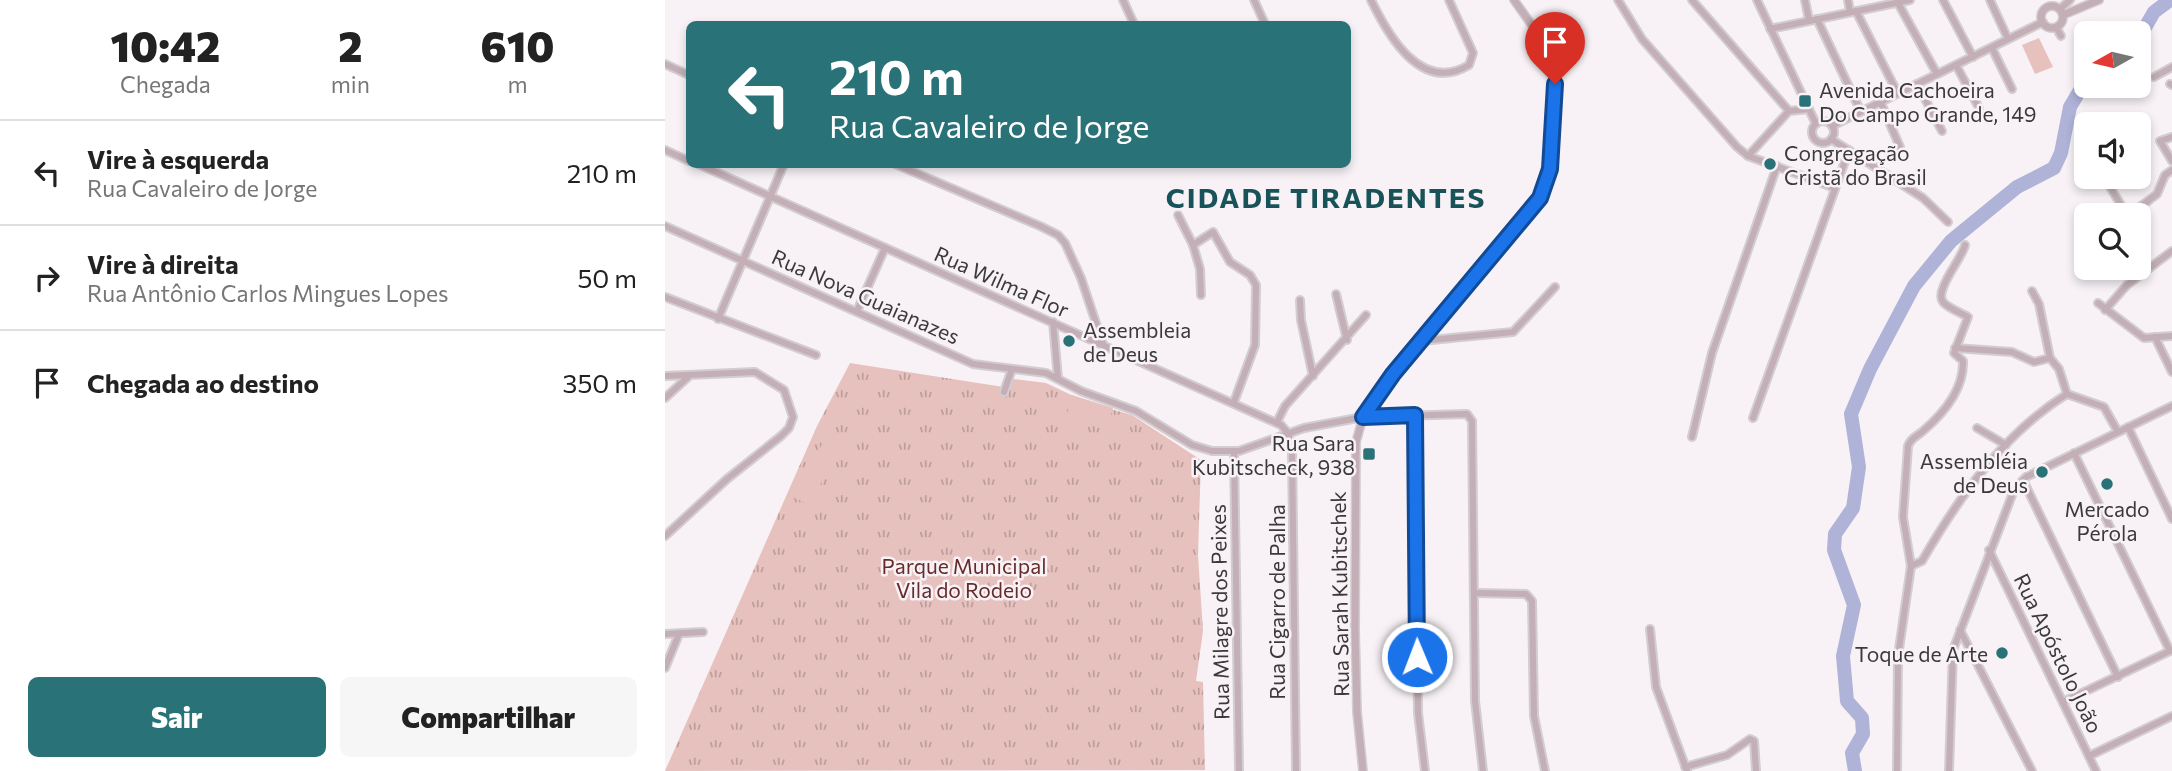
<!DOCTYPE html>
<html lang="pt">
<head>
<meta charset="utf-8">
<style>
  body { margin:0; font-family:Commissioner,sans-serif; background:#f6f6f6; color:#222; height:100vh; display:flex; flex-direction:column; font-size:26px; white-space:nowrap }
  * { box-sizing:border-box; margin:0 }
  p { font-size:23px; color:#767676 }
  .icon { flex:none; width:38px; height:38px; fill:none; stroke:currentColor; stroke-width:2; stroke-linecap:round; stroke-linejoin:round }
  .map { position:relative; flex:1; overflow:hidden }
  .sheet { display:flex; flex-direction:column; background:#fff; width:665px }
  .sheet>* { flex:none }
  .guide { position:absolute; left:21px; top:21px; width:665px; height:147px; border-radius:10px; box-shadow:0 4px 10px #0003; background:#287278; color:#fff; overflow:hidden }
  .needle { width:46px; rotate:262deg }
  .fabs { position:absolute; left:1409px; top:21px; display:grid; gap:14px }
  .fabs a { display:grid; place-items:center; width:77px; height:77px; border-radius:10px; background:#fff; box-shadow:0 4px 10px #0003; font-size:35px }
  .pin { position:absolute; display:grid; place-items:center; width:60px; height:60px; color:#fff; margin:-72px -30px; border-radius:50% 50% 50% 0; rotate:-45deg; box-shadow:0 0 7px #0007 }
  .pin .icon { rotate:45deg }
  .me { position:absolute; width:77px; margin:-38px; rotate:359deg; stroke-linejoin:round; filter:drop-shadow(0 0 5px #0008) }
  .turn { display:flex; align-items:center; gap:24px; height:147px; padding:0 28px; font-size:32px }
  .turn .icon { width:91px; height:91px; stroke-width:2.5 }
  .turn b { display:block; font-size:49px; line-height:60px }
  .eta { display:flex; justify-content:space-evenly; align-items:center; height:119px; text-align:center }
  .eta b { font-size:42px; font-weight:800; line-height:49px }
  .action { display:flex; gap:14px; margin-top:auto; padding:14px 28px }
  .action a { flex:1; height:80px; border-radius:10px; background:#287278; color:#fff; font-size:28px; font-weight:800; line-height:80px; text-align:center }
  .action a+a { background:#f6f6f6; color:#222 }
  ul { padding:0; list-style:none }
  li { display:flex; align-items:center; gap:21px; height:105px; padding:0 28px; border-top:2px solid #e0e0e0 }
  li div { flex:1 }
  li b { display:block; font-size:26px }
  li em { font-style:normal }
  main { display:flex; flex:1; min-height:0 }
  .map>svg:first-child { display:block }
  .grass { fill:url(#grass-tufts) }
  .pitch { fill:#e7c1bd }
  .lines { fill:none; stroke-linecap:round; stroke-linejoin:round }
  .river { stroke:#afb3d8; stroke-width:14 }
  .minor-casing { stroke:#d2cdd1; stroke-width:10 }
  .tertiary-casing { stroke:#d2cdd1; stroke-width:10 }
  .minor { stroke:#c3afb5; stroke-width:6 }
  .tertiary { stroke:#c3afb5; stroke-width:7 }
  .route-casing { stroke:#114b97; stroke-width:18 }
  .route { stroke:#1a73e8; stroke-width:12 }
  .poi-dot { fill:#287278; stroke:#f8f2f7; stroke-width:2.5 }
  .labels { text-anchor:middle; dominant-baseline:central; stroke-width:5; stroke-linejoin:round; paint-order:stroke }
  .poi-label { font-size:21px; fill:#3b393a; stroke:#f8f2f7; text-anchor:start }
  .street-label { font-size:21px; fill:#3b393a; stroke:#f8f2f7 }
  .park-label { font-size:21px; fill:#652c2a; stroke:#f8f2f7 }
  .district-label { font-size:28px; font-weight:bold; letter-spacing:2px; fill:#175358; stroke:#f8f2f7 }
</style>
</head>
<body>
<main>
<section class="sheet">
<div class="eta">
<div><b>10:42</b><p>Chegada</p></div>
<div><b>2</b><p>min</p></div>
<div><b>610</b><p>m</p></div>
</div>
<ul>
<li><svg class="icon" aria-label="left" viewBox="0 0 24 24"><path d="M17 20v-9H6M10 6l-5 5 5 5"/></svg><div><b>Vire à esquerda</b><p>Rua Cavaleiro de Jorge</p></div><em>210 m</em></li>
<li><svg class="icon" aria-label="right" viewBox="0 0 24 24"><path d="M7 20v-9h11M14 6l5 5-5 5"/></svg><div><b>Vire à direita</b><p>Rua Antônio Carlos Mingues Lopes</p></div><em>50 m</em></li>
<li><svg class="icon" aria-label="arrive" viewBox="0 0 24 24"><path d="M6 21V4h12l-3 4 3 4H6"/></svg><div><b>Chegada ao destino</b></div><em>350 m</em></li>
</ul>
<div class="action"><a>Sair</a><a>Compartilhar</a></div>
</section>
<div class="map">
<svg width="1507" height="771" viewBox="0 0 1507 771">
  <defs>
    <pattern id="grass-tufts" width="24" height="20" patternUnits="userSpaceOnUse" patternTransform="scale(1.75)"><rect width="24" height="20" fill="#e7c1bd"/><path d="M3 7l-1-3M5 7V3M7 7l1-3M15 17l-1-3M17 17v-4M19 17l1-3" fill="none" stroke="#bc9e9b"/></pattern>
  </defs>
  <rect width="100%" height="100%" fill="#f8f2f7"/>
  <polygon class="grass" points="185,363 345,388 348,379 381,383 421,402 467,415 536,460 533,555 538,631 531,681 538,682 540,770 0,771 152,426"/>
  <g class="pitch">
    <polygon points="1374,38 1388,67 1370,74 1357,45"/>
    <polygon points="407,395 448,408 441,430 401,418"/>
    <polygon points="162,433 181,442 166,474 161,472 146,505 127,497 142,463 147,465"/>
  </g>
  <g class="lines">
    <g class="river">
      <polyline points="1474,38 1489,12 1505,0"/>
      <polyline points="1190,771 1187,753 1198,734 1197,718 1182,701 1178,656 1189,605 1169,550 1170,534 1188,508 1194,467 1186,414 1205,369 1249,286 1286,241 1352,187 1389,168 1396,153 1405,107 1421,80"/>
    </g>
    <g class="minor-casing">
      <g id="minor">
        <polyline points="458,0 469,24"/>
        <polyline points="589,0 600,24"/>
        <path d="M 706,0 C 723,35 756,94 804,65 L 808,53 L 784,0"/>
        <polyline points="953,0 977,39 1072,147 1083,156 1170,188"/>
        <polyline points="1027,0 1124,111"/>
        <polyline points="1092,0 1151,124"/>
        <polyline points="1140,0 1144,20"/>
        <polyline points="1183,0 1185,12"/>
        <polyline points="1278,0 1308,57"/>
        <polyline points="1325,0 1343,39"/>
        <polyline points="1233,3 1272,74"/>
        <polyline points="1395,9 1405,0"/>
        <polyline points="1191,11 1232,92"/>
        <polyline points="1152,19 1195,110"/>
        <polyline points="1391,27 1396,36"/>
        <polyline points="1105,29 1245,0"/>
        <polyline points="1327,48 1347,89"/>
        <polyline points="0,64 24,75"/>
        <polyline points="1291,65 1314,108"/>
        <polyline points="1489,77 1507,67"/>
        <polyline points="1252,84 1277,131"/>
        <polyline points="1505,84 1507,85"/>
        <polyline points="1215,101 1235,147"/>
        <circle cx="1158" cy="132" r="11"/>
        <polyline points="1167,126 1378,22"/>
        <polyline points="1507,137 1495,141 1507,161"/>
        <polyline points="1166,139 1258,198 1283,222"/>
        <polyline points="0,150 24,161"/>
        <polyline points="1083,156 1124,111 1144,109"/>
        <polyline points="33,164 616,425 623,433 627,451 631,771"/>
        <polyline points="230,164 375,226 393,235 400,243 416,278 438,344"/>
        <polyline points="1439,177 1462,215"/>
        <polyline points="1475,207 1492,194 1500,175 1507,170"/>
        <polyline points="513,215 528,245"/>
        <polyline points="0,226 308,364 381,373 416,391 471,411 527,445 547,451 574,451 639,428 698,417 802,414 807,421 810,701 818,771"/>
        <polyline points="1367,291 1374,304 1385,358"/>
        <polyline points="671,294 682,340"/>
        <polyline points="536,295 535,269 528,245 548,232 565,262 585,275 591,285 590,345 569,402"/>
        <polyline points="0,297 151,355"/>
        <polyline points="635,300 636,320 648,376"/>
        <polyline points="1433,303 1479,338 1507,336"/>
        <polyline points="1440,310 1462,285 1507,251"/>
        <polyline points="192,311 220,248"/>
        <polyline points="53,319 119,164"/>
        <polyline points="388,322 393,379"/>
        <polyline points="1490,337 1507,372"/>
        <polyline points="756,341 848,332 890,287"/>
        <polyline points="1290,348 1347,352 1369,362 1385,358 1394,369 1402,394"/>
        <polyline points="0,376 90,372 119,390 128,417 124,428 116,436 62,479 0,536"/>
        <polyline points="339,392 347,369"/>
        <polyline points="1402,394 1439,407 1453,432"/>
        <polyline points="0,398 23,377"/>
        <polyline points="750,415 753,713 760,771"/>
        <polyline points="1088,418 1184,150"/>
        <polyline points="612,422 620,406 701,315"/>
        <polyline points="1463,427 1507,519"/>
        <polyline points="1312,428 1341,445"/>
        <polyline points="1027,437 1047,353 1112,166"/>
        <polyline points="569,452 574,771"/>
        <polyline points="1409,453 1505,651"/>
        <polyline points="1358,480 1453,677"/>
        <polyline points="1324,550 1431,771"/>
        <path d="M 1246,566 L 1257,561 C 1294,497 1338,434 1402,394"/>
        <polyline points="809,593 861,594 867,601 869,716 880,771"/>
        <polyline points="985,629 991,687 1022,771"/>
        <polyline points="1295,630 1367,771"/>
        <polyline points="0,634 38,632"/>
        <polyline points="0,668 14,634"/>
        <polyline points="1398,702 1507,650"/>
        <polyline points="1424,756 1507,716"/>
        <polyline points="1020,767 1062,755 1085,739 1089,741 1091,771"/>
        <path d="M 1232,771 L 1233,656 L 1246,566 L 1238,517 L 1243,446 C 1246,438 1251,437 1258,431 C 1279,413 1299,390 1298,361 L 1289,353 L 1303,317 C 1296,313 1283,308 1278,302 C 1269,290 1297,259 1300,245"/>
        <polyline points="1284,771 1288,650 1349,490 1361,477 1507,406"/>
      </g>
    </g>
    <g class="tertiary-casing">
      <g id="tertiary">
        <circle cx="1387" cy="17" r="11"/>
        <polyline points="1398,15 1434,0"/>
        <path d="M 698,771 L 692,712 L 690,630 L 691,442 L 698,417 L 728,374 L 875,198 L 882,184 C 888,153 896,96 887,66 C 881,42 863,20 849,0"/>
      </g>
    </g>
    <use href="#minor" class="minor"/>
    <use href="#tertiary" class="tertiary"/>
  </g>
  <g class="lines">
    <g class="route-casing">
      <polyline id="route" points="752,657 750,415 698,417 728,374 875,198 885,169 890,84"/>
    </g>
    <use href="#route" class="route"/>
  </g>
  <g class="poi-dot">
    <rect x="1133" y="94" width="14" height="14" rx="3.5"/>
    <circle cx="1105" cy="164" r="7"/>
    <circle cx="404" cy="341" r="7"/>
    <rect x="697" y="447" width="14" height="14" rx="3.5"/>
    <circle cx="1377" cy="472" r="7"/>
    <circle cx="1442" cy="484" r="7"/>
    <circle cx="1337" cy="653" r="7"/>
  </g>
  <g class="labels">
    <g class="poi-label">
      <text x="1154" y="89">Avenida Cachoeira<tspan x="1154" dy="24">Do Campo Grande, 149</tspan></text>
      <text x="1119" y="152">Congregação<tspan x="1119" dy="24">Cristã do Brasil</tspan></text>
      <text x="418" y="329">Assembleia<tspan x="418" dy="24">de Deus</tspan></text>
      <text x="690" y="442" text-anchor="end">Rua Sara<tspan x="690" dy="24">Kubitscheck, 938</tspan></text>
      <text x="1363" y="460" text-anchor="end">Assembléia<tspan x="1363" dy="24">de Deus</tspan></text>
      <text x="1442" y="508" text-anchor="middle">Mercado<tspan x="1442" dy="24">Pérola</tspan></text>
      <text x="1323" y="653" text-anchor="end">Toque de Arte</text>
    </g>
    <g class="street-label">
      <text transform="translate(337 281) rotate(24)">Rua Wilma Flor</text>
      <text transform="translate(201 296) rotate(24)">Rua Nova Guaianazes</text>
      <text transform="translate(674 594) rotate(-91)">Rua Sarah Kubitschek</text>
      <text transform="translate(611 602) rotate(-90)">Rua Cigarro de Palha</text>
      <text transform="translate(554 612) rotate(-91)">Rua Milagre dos Peixes</text>
      <text transform="translate(1394 653) rotate(64)">Rua Apóstolo João</text>
    </g>
    <g class="park-label">
      <text x="299" y="565">Parque Municipal<tspan x="299" dy="24">Vila do Rodeio</tspan></text>
    </g>
    <g class="district-label">
      <text x="661" y="197">CIDADE TIRADENTES</text>
    </g>
  </g>
</svg>
<div class="fabs">
<a><svg class="needle" viewBox="-14 -14 28 28"><path d="M0-13l5 13h-10z" fill="#e53935"/><path d="M0 13l5-13h-10z" fill="#767676"/></svg></a>
<a><svg class="icon" aria-label="sound" viewBox="0 0 24 24"><path d="M4 9h4l5-4v14l-5-4H4zM17 9q2 3 0 6"/></svg></a>
<a><svg class="icon" aria-label="search" viewBox="0 0 24 24"><circle cx="10" cy="10" r="6"/><path d="M15 15l6 6"/></svg></a>
</div>
<div class="pin" style="left:890px;top:84px;background:#d93025"><svg class="icon" aria-label="arrive" viewBox="0 0 24 24"><path d="M6 21V4h12l-3 4 3 4H6"/></svg></div>
<svg class="me" style="left:752px;top:657px" viewBox="-20 -20 40 40"><circle r="17" fill="#1a73e8" stroke="#fff" stroke-width="3"/><path d="M0-11L8 9 0 5-8 9z" fill="#fff"/></svg>
<div class="guide">
<div class="turn"><svg class="icon" aria-label="left" viewBox="0 0 24 24"><path d="M17 20v-9H6M10 6l-5 5 5 5"/></svg><div><b>210 m</b>Rua Cavaleiro de Jorge</div></div>
</div>
</div>
</main>
</body>
</html>
